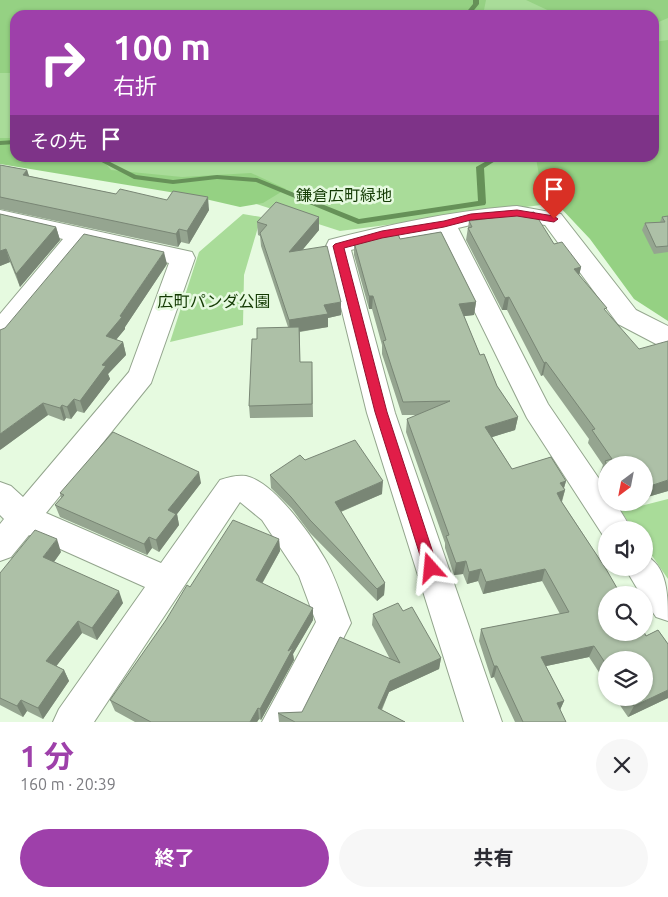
<!DOCTYPE html>
<html lang="ja">
<head>
<meta charset="utf-8">
<style>
  body { margin:0; font-family:Ubuntu,"Noto Sans JP",sans-serif; background:#f7f7f7; color:#2b2b33; height:100vh; display:flex; flex-direction:column; font-size:19px; white-space:nowrap }
  * { box-sizing:border-box; margin:0 }
  p { font-size:16px; color:#7c7c81 }
  .icon { flex:none; width:28px; height:28px; fill:none; stroke:currentColor; stroke-width:2; stroke-linecap:round; stroke-linejoin:round }
  .map { position:relative; height:722px; overflow:hidden }
  .details { display:flex; flex-direction:column; background:#fff; flex:1 }
  .details>* { flex:none }
  .banner { position:absolute; left:10px; top:10px; width:649px; height:152px; border-radius:15px; box-shadow:0 1px 4px #0004; background:#9e40aa; color:#fff; overflow:hidden }
  .needle { width:32px; rotate:212deg }
  .buttons { position:absolute; left:598px; top:456px; display:grid; gap:10px }
  .buttons a { display:grid; place-items:center; width:55px; height:55px; border-radius:50%; background:#fff; box-shadow:0 1px 4px #0004; font-size:25px }
  .pin { position:absolute; display:grid; place-items:center; width:42px; height:42px; color:#fff; margin:-51px -21px; border-radius:50% 50% 50% 0; rotate:-45deg; box-shadow:0 0 5px #0007 }
  .pin .icon { rotate:45deg }
  .me { position:absolute; width:55px; margin:-28px; rotate:342deg; stroke-linejoin:round; filter:drop-shadow(0 0 4px #0008) }
  .turn { display:flex; align-items:center; gap:18px; height:105px; padding:0 20px; font-size:22px }
  .turn .icon { width:65px; height:65px; stroke-width:2.5 }
  .turn b { display:block; font-size:35px; line-height:42px }
  .then { display:flex; align-items:center; height:48px; padding:0 20px; background:#0003; gap:10px; font-size:19px }
  .round { display:grid; place-items:center; flex:none; width:52px; height:52px; border-radius:26px; background:#f7f7f7 }
  .overview { display:flex; align-items:center; justify-content:space-between; height:85px; padding:0 20px }
  h1 { font-size:30px; font-weight:700; line-height:38px; color:#9e40aa }
  .cta { display:flex; gap:10px; margin-top:auto; padding:10px 20px }
  .cta a { flex:1; height:58px; border-radius:30px; background:#9e40aa; color:#fff; font-size:20px; font-weight:700; line-height:58px; text-align:center }
  .cta a+a { background:#f7f7f7; color:#2b2b33 }
  .map>svg:first-child { display:block }
  .green { fill:#a9dc99 }
  .forest { fill:#95d183 }
  .lines { fill:none; stroke-linecap:round; stroke-linejoin:round }
  .stream { fill:#669158; fill-rule:evenodd }
  .minor-casing { stroke:#93a58d; stroke-width:2 }
  .minor { fill:#fff; fill-rule:evenodd }
  .wall { fill:#95a590 }
  .shaded-wall { fill:#798675 }
  .building { fill:#adc0a7; stroke:#798675 }
  .route { fill:#e11d48; stroke:#92132f }
  .labels { text-anchor:middle; dominant-baseline:central; stroke-width:5; stroke-linejoin:round; paint-order:stroke }
  .park-label { font-size:16px; fill:#133a03; stroke:#e6fae0 }
</style>
</head>
<body>
<div class="map">
<svg width="668" height="722" viewBox="0 0 668 722">
  <rect width="100%" height="100%" fill="#e6fae0"/>
  <g class="green">
    <polygon points="0,0 668,0 668,49 654,52 654,15 15,15 15,158 571,158 572,201 340,231 213,190 0,156"/>
    <polygon points="243,214 261,217 244,275 243,325 170,342 199,252"/>
    <polygon points="668,499 668,579 644,544 644,530 634,530 621,511"/>
  </g>
  <g class="forest">
    <polygon points="0,0 486,0 483,15 15,15 15,73 0,73"/>
    <polygon points="526,0 668,0 668,18 654,24 654,15 558,15"/>
    <polygon points="668,40 668,321 634,299 590,239 541,187 536,158 654,158 654,42"/>
    <polygon points="0,138 15,138 15,158 101,158 111,170 182,177 251,173 286,189 263,203 240,207 188,195 0,164"/>
  </g>
  <g class="lines">
    <g class="stream">
      <polygon points="473,0 479,0 479,4 470,15 464,15 473,4"/>
      <polygon points="15,140 15,144 0,145 0,141"/>
      <polygon points="94,158 102,158 136,175 173,180 217,175 257,178 359,219 478,201 476,167 492,158 500,158 484,168 486,203 485,205 358,224 256,182 217,179 173,184 134,179"/>
    </g>
    <g class="minor-casing">
      <g id="minor">
        <path d="M 517,206 L 561,214 L 636,310 L 668,326 L 668,348 L 658,345 L 618,324 L 545,225 C 515,220 488,220 458,228 L 548,404 L 606,489 L 606,502 L 615,502 L 632,530 L 606,530 L 606,540 L 527,418 L 436,233 L 383,242 L 351,250 L 395,413 L 502,722 L 464,722 L 367,413 L 326,246 L 329,240 C 391,224 454,211 517,206 Z"/>
        <path d="M 0,210 L 183,250 L 192,252 L 195,258 L 151,383 L 46,513 L 161,563 L 220,480 C 229,477 237,475 246,476 C 274,482 311,535 325,559 C 336,578 343,602 351,623 L 301,722 L 262,722 L 316,622 L 299,576 L 262,520 L 240,502 L 94,722 L 53,722 L 59,709 L 145,587 L 29,535 L 11,557 L 0,561 L 0,524 L 4,519 L 0,515 L 0,482 L 11,486 L 23,497 L 129,372 L 169,263 L 86,244 L 9,339 L 0,342 L 0,314 L 63,239 L 0,224 Z"/>
        <path d="M 644,555 C 668,565 668,596 668,621 L 656,617 L 644,599 L 644,595 L 641,595 L 625,568 L 644,568 Z"/>
      </g>
    </g>
    <use href="#minor" class="minor"/>
  </g>
  <g class="wall">
    <polygon points="0,165 27,170 29,176 116,194 209,210 189,244 181,242 178,247 0,209"/>
    <polygon points="0,214 56,227 60,240 20,287 10,262 0,266"/>
    <polygon points="668,216 668,252 654,254 642,230 645,223 660,222 662,217"/>
    <polygon points="319,217 319,230 302,250 341,315 328,318 328,327 300,332 300,362 312,362 313,417 250,418 249,406 257,339 288,327 261,246 260,236 258,235 257,222"/>
    <polygon points="469,221 554,244 581,267 579,275 606,312 668,491 644,498 644,465 606,465 606,482 600,473 603,465 588,443 589,439 543,375 541,376 507,310 502,310 466,240"/>
    <polygon points="441,232 476,302 474,315 464,316 480,355 484,354 497,386 518,417 515,430 492,437 512,469 551,457 566,481 564,488 565,490 562,502 606,569 621,595 606,595 606,632 644,632 646,636 658,630 668,644 668,698 628,717 615,698 644,698 644,660 606,660 606,683 589,657 546,666 564,701 560,710 566,722 515,722 494,677 491,678 479,641 481,629 560,614 542,581 483,594 478,581 467,584 463,574 454,575 445,548 445,543 406,432 407,419 418,415 402,415 382,354 382,345 372,309 369,309 354,255 354,242 398,234 400,239"/>
    <polygon points="167,264 125,327 125,329 116,340 123,342 126,355 108,374 110,379 84,413 77,411 71,419 66,418 64,421 48,415 0,450"/>
    <polygon points="305,460 382,494 341,512 385,583 384,595 377,601 310,533 292,509 271,488 270,475"/>
    <polygon points="201,483 177,514 179,525 159,552 152,548 147,555 60,517 55,505 61,498 60,493"/>
    <polygon points="279,539 280,551 262,584 313,620 293,654 294,660 261,720 259,719 257,722 135,722 115,711 110,700 190,587"/>
    <polygon points="61,552 54,562 123,603 97,640 82,633 56,666 64,670 69,681 43,719 27,711 23,717 0,705 0,573"/>
    <polygon points="403,611 441,658 439,669 389,692 382,710 405,722 279,722 278,713 302,712 390,659 372,625 373,614"/>
  </g>
  <g class="shaded-wall">
    <polygon points="27,170 31,183 23,175"/>
    <polygon points="208,197 209,210 189,244 187,231"/>
    <polygon points="319,217 319,230 290,265 289,252"/>
    <polygon points="56,227 60,240 20,287 16,274"/>
    <polygon points="179,229 181,242 178,247 176,234"/>
    <polygon points="6,249 10,262 0,266 0,251"/>
    <polygon points="164,252 167,264 125,327 125,329 109,348 106,336"/>
    <polygon points="581,267 578,280 574,269"/>
    <polygon points="369,296 373,296 372,309 369,309"/>
    <polygon points="509,297 507,310 502,310 505,298"/>
    <polygon points="341,302 341,315 328,318 328,327 290,333 289,320 324,305"/>
    <polygon points="476,302 474,315 457,317 459,304"/>
    <polygon points="123,342 126,355 108,374 110,379 84,413 80,401 102,365"/>
    <polygon points="546,362 543,375 541,376 544,363"/>
    <polygon points="74,399 77,411 71,419 67,407"/>
    <polygon points="43,403 48,415 0,450 0,434"/>
    <polygon points="62,405 66,418 64,421 60,408"/>
    <polygon points="518,417 515,430 483,440 485,427"/>
    <polygon points="199,472 201,483 177,514 179,525 159,552 156,540 168,510"/>
    <polygon points="668,480 668,491 644,498 644,488"/>
    <polygon points="383,481 382,494 335,514 335,502"/>
    <polygon points="566,481 563,491 565,490 561,503 554,506 560,483"/>
    <polygon points="624,502 631,502 622,505"/>
    <polygon points="149,537 152,548 147,555 144,544"/>
    <polygon points="57,539 61,552 48,570 43,557"/>
    <polygon points="279,539 280,551 257,592 256,580"/>
    <polygon points="466,561 463,574 454,575 456,563"/>
    <polygon points="481,569 478,581 467,584 469,572"/>
    <polygon points="545,569 542,581 483,594 486,582"/>
    <polygon points="385,583 384,595 377,601 377,589"/>
    <polygon points="119,591 123,603 97,640 92,628"/>
    <polygon points="313,608 313,620 293,654 294,660 261,720 260,709 288,651"/>
    <polygon points="78,621 82,633 51,673 46,661"/>
    <polygon points="594,646 589,657 537,668 541,657"/>
    <polygon points="441,658 439,669 389,692 377,719 378,708 390,681"/>
    <polygon points="494,666 497,666 494,677 491,678"/>
    <polygon points="64,670 69,681 43,719 38,708"/>
    <polygon points="668,690 668,698 628,717 634,706"/>
    <polygon points="21,700 27,711 23,717 17,706"/>
    <polygon points="564,701 559,712 557,703"/>
    <polygon points="258,708 259,719 257,722 250,722"/>
  </g>
  <g class="building">
    <polygon points="0,165 27,170 23,175 116,194 120,189 167,200 173,191 208,197 187,231 179,229 176,234 0,197"/>
    <polygon points="276,202 319,217 289,252 327,246 341,302 324,305 328,314 289,320 260,233 267,225 257,222"/>
    <polygon points="534,212 554,244 562,242 581,267 574,269 607,308 604,309 639,349 668,341 668,480 644,488 644,465 607,465 605,461 612,459 592,430 595,429 546,362 544,363 509,297 505,298 468,228 472,227 469,221"/>
    <polygon points="0,214 56,227 16,274 6,249 0,251"/>
    <polygon points="668,216 668,246 656,247 645,223 665,222 662,217"/>
    <polygon points="441,232 476,302 459,304 480,355 484,354 497,386 518,417 485,427 512,469 551,457 566,481 560,483 565,490 557,493 561,501 606,569 621,595 606,595 606,632 644,632 646,636 658,630 668,644 668,690 634,706 628,698 644,698 644,660 606,660 606,664 594,646 541,657 564,701 557,703 566,722 523,722 497,666 494,666 481,629 569,612 545,569 486,582 481,569 469,572 466,561 456,563 446,536 449,535 407,419 450,401 403,402 383,341 386,340 373,296 369,296 354,242 398,234 400,239"/>
    <polygon points="84,234 164,252 120,316 122,317 106,336 123,342 102,365 106,366 80,401 74,399 67,407 62,405 60,408 43,403 0,434 0,330 5,328"/>
    <polygon points="299,327 300,362 312,362 312,404 249,406 252,339 257,339 257,328"/>
    <polygon points="113,432 199,472 168,510 176,514 156,540 149,537 144,544 55,505 64,495 60,493"/>
    <polygon points="355,440 383,481 335,502 385,583 377,589 310,520 291,497 270,475 300,455 305,460"/>
    <polygon points="233,520 279,539 256,580 313,608 288,651 293,648 260,709 258,708 250,722 151,722 110,700 166,620 187,585 190,587"/>
    <polygon points="35,530 57,539 43,557 119,591 92,628 78,621 46,661 64,670 38,708 21,700 17,706 0,698 0,573"/>
    <polygon points="398,603 403,611 412,607 441,658 390,681 378,708 405,722 295,722 278,713 302,712 340,637 400,663 373,614"/>
  </g>
  <polygon class="route" points="517,210 554,216 558,219 554,222 517,216 471,220 444,227 382,238 344,248 387,412 438,568 436,573 431,574 426,573 424,568 375,412 333,246 335,244 382,231 444,221 471,214"/>
  <g class="labels">
    <g class="park-label">
      <text x="344" y="195">鎌倉広町緑地</text>
      <text x="214" y="301">広町パンダ公園</text>
    </g>
  </g>
</svg>
<div class="buttons">
<a><svg class="needle" viewBox="-14 -14 28 28"><path d="M0-13l5 13h-10z" fill="#e53935"/><path d="M0 13l5-13h-10z" fill="#7c7c81"/></svg></a>
<a><svg class="icon" aria-label="sound" viewBox="0 0 24 24"><path d="M4 9h4l5-4v14l-5-4H4zM17 9q2 3 0 6"/></svg></a>
<a><svg class="icon" aria-label="search" viewBox="0 0 24 24"><circle cx="10" cy="10" r="6"/><path d="M15 15l6 6"/></svg></a>
<a><svg class="icon" aria-label="layers" viewBox="0 0 24 24"><path d="M12 4l9 5-9 5-9-5zM3 14l9 5 9-5"/></svg></a>
</div>
<div class="pin" style="left:554px;top:219px;background:#d93025"><svg class="icon" aria-label="arrive" viewBox="0 0 24 24"><path d="M6 21V4h12l-3 4 3 4H6"/></svg></div>
<svg class="me" style="left:431px;top:568px" viewBox="-20 -20 40 40"><path d="M0-17L14 15 0 8-14 15z" fill="#e11d48" stroke="#fff" stroke-width="4"/></svg>
<div class="banner">
<div class="turn"><svg class="icon" aria-label="right" viewBox="0 0 24 24"><path d="M7 20v-9h11M14 6l5 5-5 5"/></svg><div><b>100 m</b>右折</div></div>
<div class="then">その先<svg class="icon" aria-label="arrive" viewBox="0 0 24 24"><path d="M6 21V4h12l-3 4 3 4H6"/></svg></div>
</div>
</div>
<section class="details">
<div class="overview"><div><h1>1 分</h1><p>160 m · 20:39</p></div><a class="round"><svg class="icon" aria-label="close" viewBox="0 0 24 24"><path d="M6 6l12 12M18 6L6 18"/></svg></a></div>
<div class="cta"><a>終了</a><a>共有</a></div>
</section>
</body>
</html>
